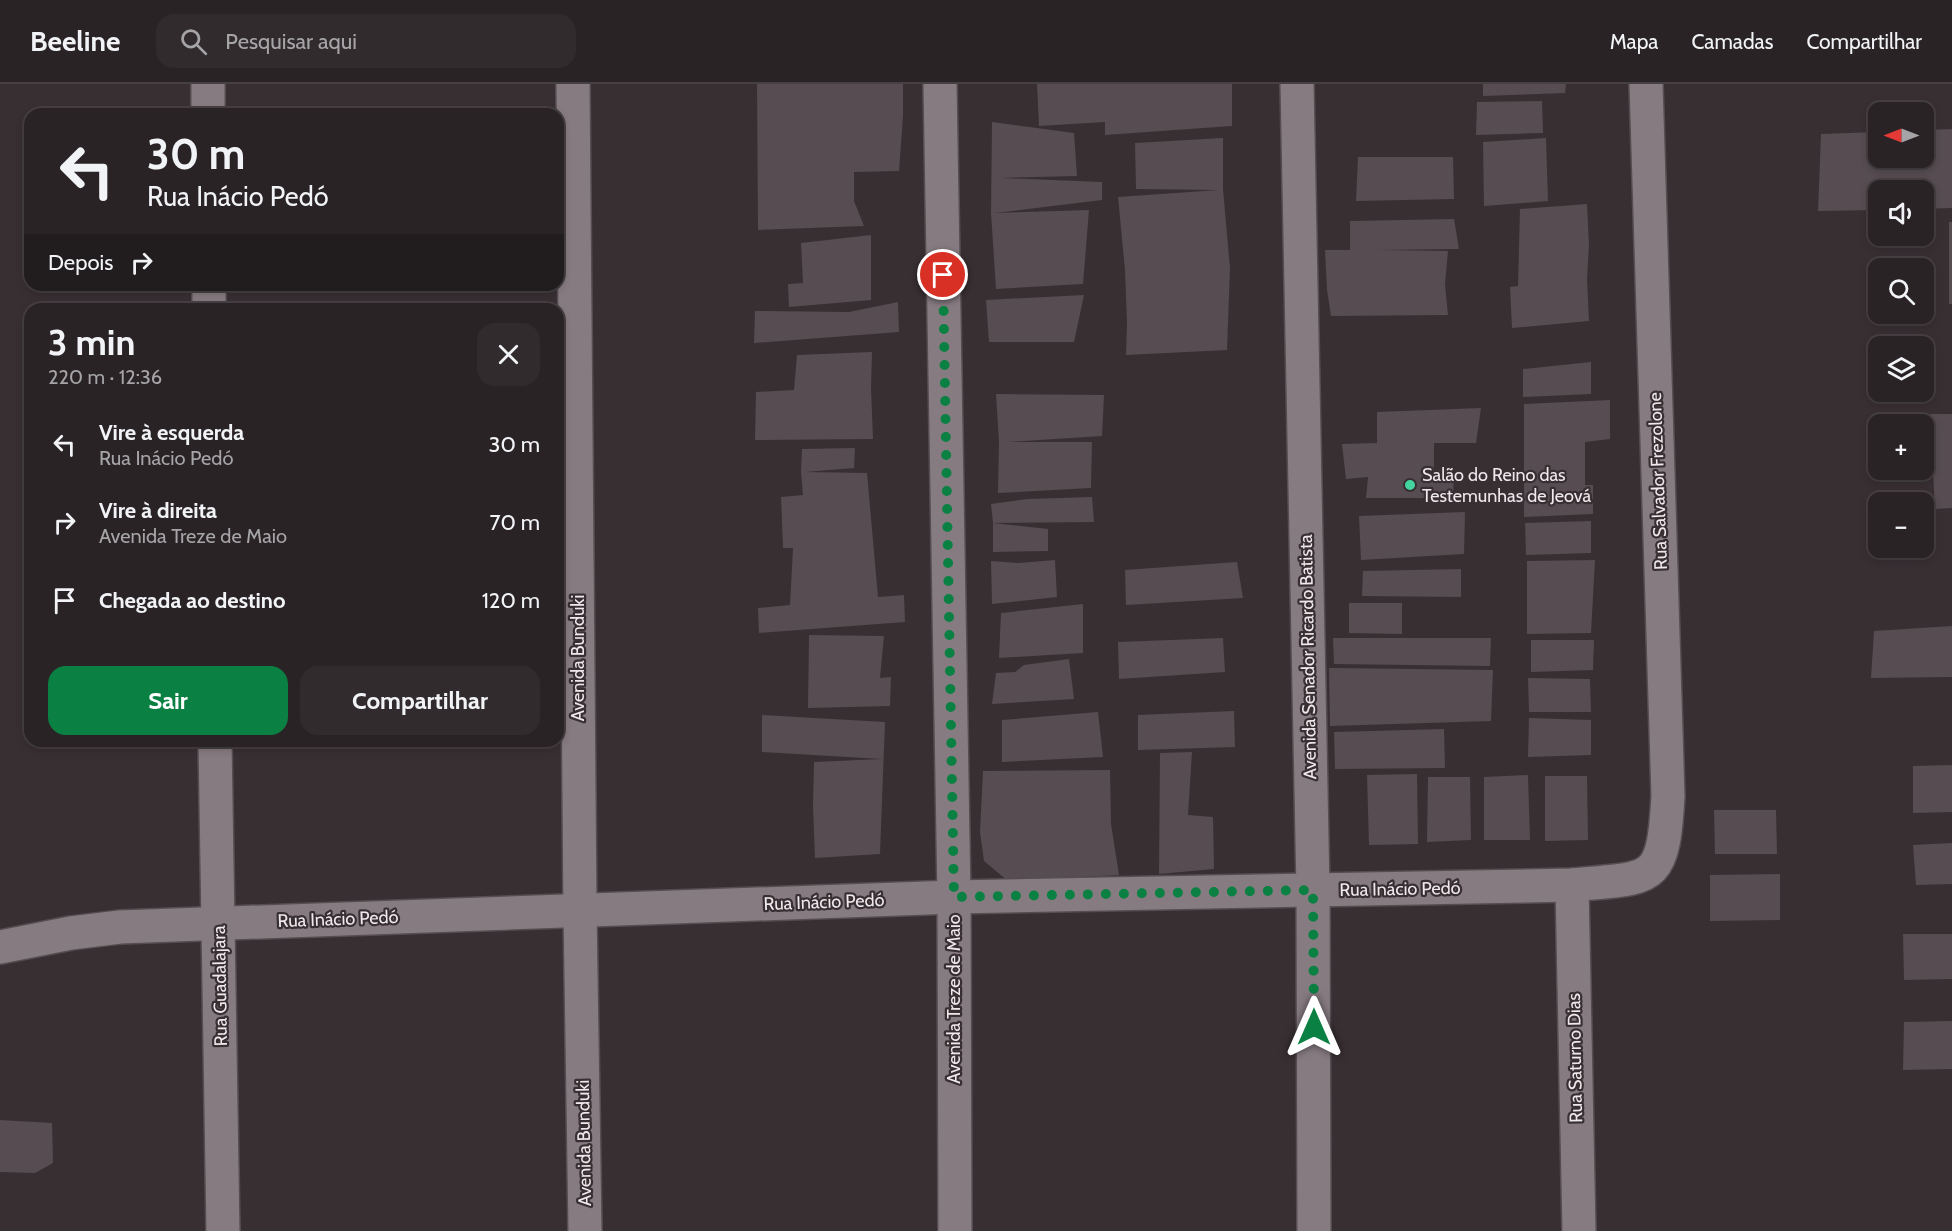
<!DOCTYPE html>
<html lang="pt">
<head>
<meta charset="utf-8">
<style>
  body { margin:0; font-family:Cabin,sans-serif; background:#322b2e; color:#f1f3f6; height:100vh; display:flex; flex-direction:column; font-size:22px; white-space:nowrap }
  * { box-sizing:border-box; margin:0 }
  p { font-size:20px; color:#a5a4a7 }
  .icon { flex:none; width:33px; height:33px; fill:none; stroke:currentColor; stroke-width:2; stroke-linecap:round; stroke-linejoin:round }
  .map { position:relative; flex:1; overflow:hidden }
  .sheet { position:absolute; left:24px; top:219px; width:540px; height:444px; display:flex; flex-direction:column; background:#2a2326; border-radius:18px; box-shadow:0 3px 9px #0003,0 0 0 2px #464043 }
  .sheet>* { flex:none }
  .hud { position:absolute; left:24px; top:24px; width:540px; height:183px; border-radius:18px; box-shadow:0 3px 9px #0003,0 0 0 2px #464043; background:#2a2326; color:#f1f3f6; overflow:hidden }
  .needle { width:39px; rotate:270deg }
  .tools { position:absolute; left:1868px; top:18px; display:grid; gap:12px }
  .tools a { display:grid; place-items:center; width:66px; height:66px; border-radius:12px; background:#2a2326; box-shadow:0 3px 9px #0003,0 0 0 2px #464043; font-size:30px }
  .pin { position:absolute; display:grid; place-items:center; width:51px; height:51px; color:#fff; margin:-26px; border:3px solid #fff; border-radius:50%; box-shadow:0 2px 6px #0007 }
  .me { position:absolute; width:66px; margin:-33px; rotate:0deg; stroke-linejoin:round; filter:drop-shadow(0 0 4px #0008) }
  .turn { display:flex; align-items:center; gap:21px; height:126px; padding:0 24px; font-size:27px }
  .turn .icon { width:78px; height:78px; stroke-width:2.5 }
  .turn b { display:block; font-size:42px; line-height:51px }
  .then { display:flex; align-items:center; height:57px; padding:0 24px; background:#0003; gap:12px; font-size:22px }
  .round { display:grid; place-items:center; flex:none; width:63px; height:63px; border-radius:18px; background:#322b2e }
  .headline { display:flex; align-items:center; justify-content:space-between; height:102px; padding:0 24px }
  h1 { font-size:36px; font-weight:800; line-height:45px }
  .action { display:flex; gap:12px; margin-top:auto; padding:12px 24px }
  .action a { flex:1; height:69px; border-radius:18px; background:#0b8043; color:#fff; font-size:24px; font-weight:800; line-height:69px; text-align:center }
  .action a+a { background:#322b2e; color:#f1f3f6 }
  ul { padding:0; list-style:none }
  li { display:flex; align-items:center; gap:18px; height:78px; padding:0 24px }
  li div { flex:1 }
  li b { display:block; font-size:22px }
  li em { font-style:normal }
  header { display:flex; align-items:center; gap:36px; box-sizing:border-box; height:84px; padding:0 30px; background:#2a2326; border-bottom:2px solid #464043 }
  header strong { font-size:28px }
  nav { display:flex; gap:33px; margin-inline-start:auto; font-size:21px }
  .search { width:420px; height:54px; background:#322b2e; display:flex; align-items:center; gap:15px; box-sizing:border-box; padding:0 21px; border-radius:18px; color:#a5a4a7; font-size:22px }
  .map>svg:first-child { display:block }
  .building { fill:#564c51 }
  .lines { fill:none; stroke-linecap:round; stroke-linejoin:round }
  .minor-casing { stroke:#554d51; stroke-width:36 }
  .minor { stroke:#867b81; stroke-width:33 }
  .route { stroke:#0b8043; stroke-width:10; stroke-dasharray:0 18 }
  .poi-dot { fill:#43d4a0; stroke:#382f33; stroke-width:2 }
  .labels { text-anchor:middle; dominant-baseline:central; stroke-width:4.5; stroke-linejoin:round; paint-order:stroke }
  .poi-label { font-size:18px; fill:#eee7eb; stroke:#382f33; text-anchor:start }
  .street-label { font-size:18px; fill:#eee7eb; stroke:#382f33 }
</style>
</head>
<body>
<header>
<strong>Beeline</strong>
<div class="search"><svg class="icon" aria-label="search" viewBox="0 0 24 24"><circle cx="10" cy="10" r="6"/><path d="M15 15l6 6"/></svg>Pesquisar aqui</div>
<nav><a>Mapa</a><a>Camadas</a><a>Compartilhar</a></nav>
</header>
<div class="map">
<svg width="1952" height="1147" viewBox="0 0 1952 1147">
  <rect width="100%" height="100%" fill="#382f33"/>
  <g class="building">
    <polygon points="757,0 903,0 903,32 899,87 854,88 854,117 864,142 758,146"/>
    <polygon points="1037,0 1232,0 1232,42 1105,51 1105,38 1039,42"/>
    <polygon points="1483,0 1566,0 1565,9 1483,12"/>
    <polygon points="1542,17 1543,49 1476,51 1477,18"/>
    <polygon points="992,38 1074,49 1077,92 1001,94 1102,98 1102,116 995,129 1089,126 1083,200 996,205 991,129"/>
    <polygon points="1952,45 1952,124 1923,125 1923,106 1878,106 1878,126 1818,127 1821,50 1878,48 1878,74 1923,74 1923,46"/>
    <polygon points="1223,54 1223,105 1230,184 1227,266 1126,271 1127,239 1125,186 1118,113 1218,106 1136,105 1135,59"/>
    <polygon points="1546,54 1548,117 1484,122 1483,58"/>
    <polygon points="1358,73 1453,73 1454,115 1356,117"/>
    <polygon points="1587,120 1589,161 1587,195 1589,237 1512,244 1510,203 1518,202 1520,125"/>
    <polygon points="1454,135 1459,165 1378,166 1448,167 1445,200 1448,231 1331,232 1327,206 1325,166 1350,166 1350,137"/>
    <rect x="1949" y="138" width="3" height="82"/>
    <polygon points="871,151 871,216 789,223 788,200 803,199 801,159"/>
    <polygon points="1084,211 1074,258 989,258 986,216"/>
    <polygon points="898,218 899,248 754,259 755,227 849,228"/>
    <polygon points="872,268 871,303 873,355 755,356 756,308 794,306 797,271"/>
    <polygon points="1591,278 1591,310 1523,313 1523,285"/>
    <polygon points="996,310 1104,311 1102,352 1008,358 1092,358 1091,404 998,409 999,358"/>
    <polygon points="1610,316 1610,355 1585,358 1585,401 1593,401 1593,430 1524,433 1524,320"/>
    <polygon points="1481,324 1476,359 1434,359 1434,386 1454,386 1453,414 1366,414 1368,393 1346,395 1342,360 1377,359 1377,328"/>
    <polygon points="1930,330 1952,330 1952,424 1935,425"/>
    <polygon points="855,364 854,384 805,388 867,389 878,513 904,511 905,538 759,549 758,524 790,521 793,464 783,464 781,413 803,411 801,388 802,365"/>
    <polygon points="1092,413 1094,438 993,439 991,420 1028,415"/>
    <polygon points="1465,428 1464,470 1361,476 1359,432"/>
    <polygon points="1591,437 1591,469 1526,471 1525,439"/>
    <polygon points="993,439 1048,445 1048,467 993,468"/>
    <polygon points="1055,476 1057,513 992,520 991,477 1019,479"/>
    <polygon points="1595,476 1591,549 1527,550 1527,477"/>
    <polygon points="1237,478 1243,514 1126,521 1125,486"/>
    <polygon points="1461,485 1461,513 1362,512 1363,487"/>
    <polygon points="1349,519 1402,519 1402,550 1349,549"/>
    <polygon points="1083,520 1083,569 999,574 1001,529"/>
    <polygon points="1952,542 1952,593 1871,594 1874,547"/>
    <polygon points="809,551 884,552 880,594 891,593 890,622 808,624"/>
    <polygon points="1223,554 1225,588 1119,595 1118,558"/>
    <polygon points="1333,554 1491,554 1490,582 1334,580"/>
    <polygon points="1531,556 1594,556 1593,586 1531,588"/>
    <polygon points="1069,575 1074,615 992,620 996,589 1015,588 1024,581"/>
    <polygon points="1329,584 1493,586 1491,637 1330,642"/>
    <polygon points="1528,594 1590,595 1591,628 1529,628"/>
    <polygon points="1234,627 1235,663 1138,666 1138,631"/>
    <polygon points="1098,628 1103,673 1002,678 1002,636"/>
    <polygon points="762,631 885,638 880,770 815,774 813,722 814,678 882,675 762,668"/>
    <polygon points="1529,634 1591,636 1591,671 1528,673"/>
    <polygon points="1444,645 1445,684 1335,685 1334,648"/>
    <polygon points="385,657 539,657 539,660 437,661 385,664"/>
    <polygon points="1192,668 1188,731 1213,733 1214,785 1159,790 1160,669"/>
    <polygon points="1952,681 1952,728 1913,729 1913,682"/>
    <polygon points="1110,686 1111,740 1119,791 1008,797 984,777 980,748 983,687"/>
    <polygon points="1417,690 1418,760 1369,761 1367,691"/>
    <polygon points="1528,691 1530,756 1484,756 1484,693"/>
    <polygon points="1545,692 1587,692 1588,756 1545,757"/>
    <polygon points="1428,693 1470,693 1471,756 1427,758"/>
    <polygon points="1714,726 1776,726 1777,770 1715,770"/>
    <polygon points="1952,759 1952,800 1916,801 1913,761"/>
    <polygon points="1780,790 1780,836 1710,837 1710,791"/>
    <polygon points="1903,850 1952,850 1952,895 1904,896"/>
    <polygon points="1952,937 1952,985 1903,986 1904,938"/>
    <polygon points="0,1036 52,1039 53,1079 35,1089 0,1088"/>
  </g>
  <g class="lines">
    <g class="minor-casing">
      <g id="minor">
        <polyline points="208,0 208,30"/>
        <polyline points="573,0 580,826 585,1147"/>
        <polyline points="940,0 954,813 955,1147"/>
        <polyline points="1297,0 1313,806 1314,1147"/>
        <polyline points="209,201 209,225"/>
        <polyline points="215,657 223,1147"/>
        <polyline points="1572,801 1579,1147"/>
        <path d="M 0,863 L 71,849 L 120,843 L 954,813 L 1572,801 C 1654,793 1663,801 1668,712 L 1646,0"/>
      </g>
    </g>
    <use href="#minor" class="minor"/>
  </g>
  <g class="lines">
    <polyline class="route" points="943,191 954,813 1313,806 1314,943"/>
  </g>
  <circle class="poi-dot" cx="1410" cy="401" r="6"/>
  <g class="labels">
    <g class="poi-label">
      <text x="1422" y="391">Salão do Reino das<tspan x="1422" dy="21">Testemunhas de Jeová</tspan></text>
    </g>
    <g class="street-label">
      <text transform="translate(1658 397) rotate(-92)">Rua Salvador Frezolone</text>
      <text transform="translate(1308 573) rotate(-91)">Avenida Senador Ricardo Batista</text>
      <text transform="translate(578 574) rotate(-90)">Avenida Bunduki</text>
      <text transform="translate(1400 805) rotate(-1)">Rua Inácio Pedó</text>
      <text transform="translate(824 818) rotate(-2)">Rua Inácio Pedó</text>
      <text transform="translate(338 835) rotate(-2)">Rua Inácio Pedó</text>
      <text transform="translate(220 902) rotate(-91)">Rua Guadalajara</text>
      <text transform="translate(954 915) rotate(-90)">Avenida Treze de Maio</text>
      <text transform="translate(1575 974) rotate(-91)">Rua Saturno Dias</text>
      <text transform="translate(584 1059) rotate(-91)">Avenida Bunduki</text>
    </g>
  </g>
</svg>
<div class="tools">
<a><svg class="needle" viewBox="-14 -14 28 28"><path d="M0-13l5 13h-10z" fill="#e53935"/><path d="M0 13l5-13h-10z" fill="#a5a4a7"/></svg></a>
<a><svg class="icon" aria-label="sound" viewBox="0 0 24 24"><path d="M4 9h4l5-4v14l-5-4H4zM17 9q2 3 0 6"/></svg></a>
<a><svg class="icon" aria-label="search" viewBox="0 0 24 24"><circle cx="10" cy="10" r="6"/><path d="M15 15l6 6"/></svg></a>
<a><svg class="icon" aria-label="layers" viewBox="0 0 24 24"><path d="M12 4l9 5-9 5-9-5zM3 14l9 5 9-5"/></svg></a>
<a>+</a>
<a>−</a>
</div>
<div class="pin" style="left:943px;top:191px;background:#d93025"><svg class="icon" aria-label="arrive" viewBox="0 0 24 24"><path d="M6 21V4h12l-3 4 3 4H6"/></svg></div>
<svg class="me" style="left:1314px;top:943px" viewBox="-20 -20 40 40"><path d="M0-17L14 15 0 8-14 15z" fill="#0b8043" stroke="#fff" stroke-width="4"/></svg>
<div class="hud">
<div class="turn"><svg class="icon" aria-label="left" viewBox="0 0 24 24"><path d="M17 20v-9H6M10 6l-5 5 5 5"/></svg><div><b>30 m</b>Rua Inácio Pedó</div></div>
<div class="then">Depois<svg class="icon" aria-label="right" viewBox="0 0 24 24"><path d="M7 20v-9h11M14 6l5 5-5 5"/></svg></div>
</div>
<section class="sheet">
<div class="headline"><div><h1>3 min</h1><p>220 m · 12:36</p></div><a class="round"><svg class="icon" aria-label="close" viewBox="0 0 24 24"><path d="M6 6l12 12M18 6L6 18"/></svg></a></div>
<ul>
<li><svg class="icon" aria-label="left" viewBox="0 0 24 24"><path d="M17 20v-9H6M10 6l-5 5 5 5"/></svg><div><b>Vire à esquerda</b><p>Rua Inácio Pedó</p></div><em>30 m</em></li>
<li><svg class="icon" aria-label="right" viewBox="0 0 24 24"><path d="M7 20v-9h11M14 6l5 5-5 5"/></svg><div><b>Vire à direita</b><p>Avenida Treze de Maio</p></div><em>70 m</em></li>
<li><svg class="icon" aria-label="arrive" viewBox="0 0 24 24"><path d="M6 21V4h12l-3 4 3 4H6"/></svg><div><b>Chegada ao destino</b></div><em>120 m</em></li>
</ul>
<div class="action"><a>Sair</a><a>Compartilhar</a></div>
</section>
</div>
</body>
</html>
